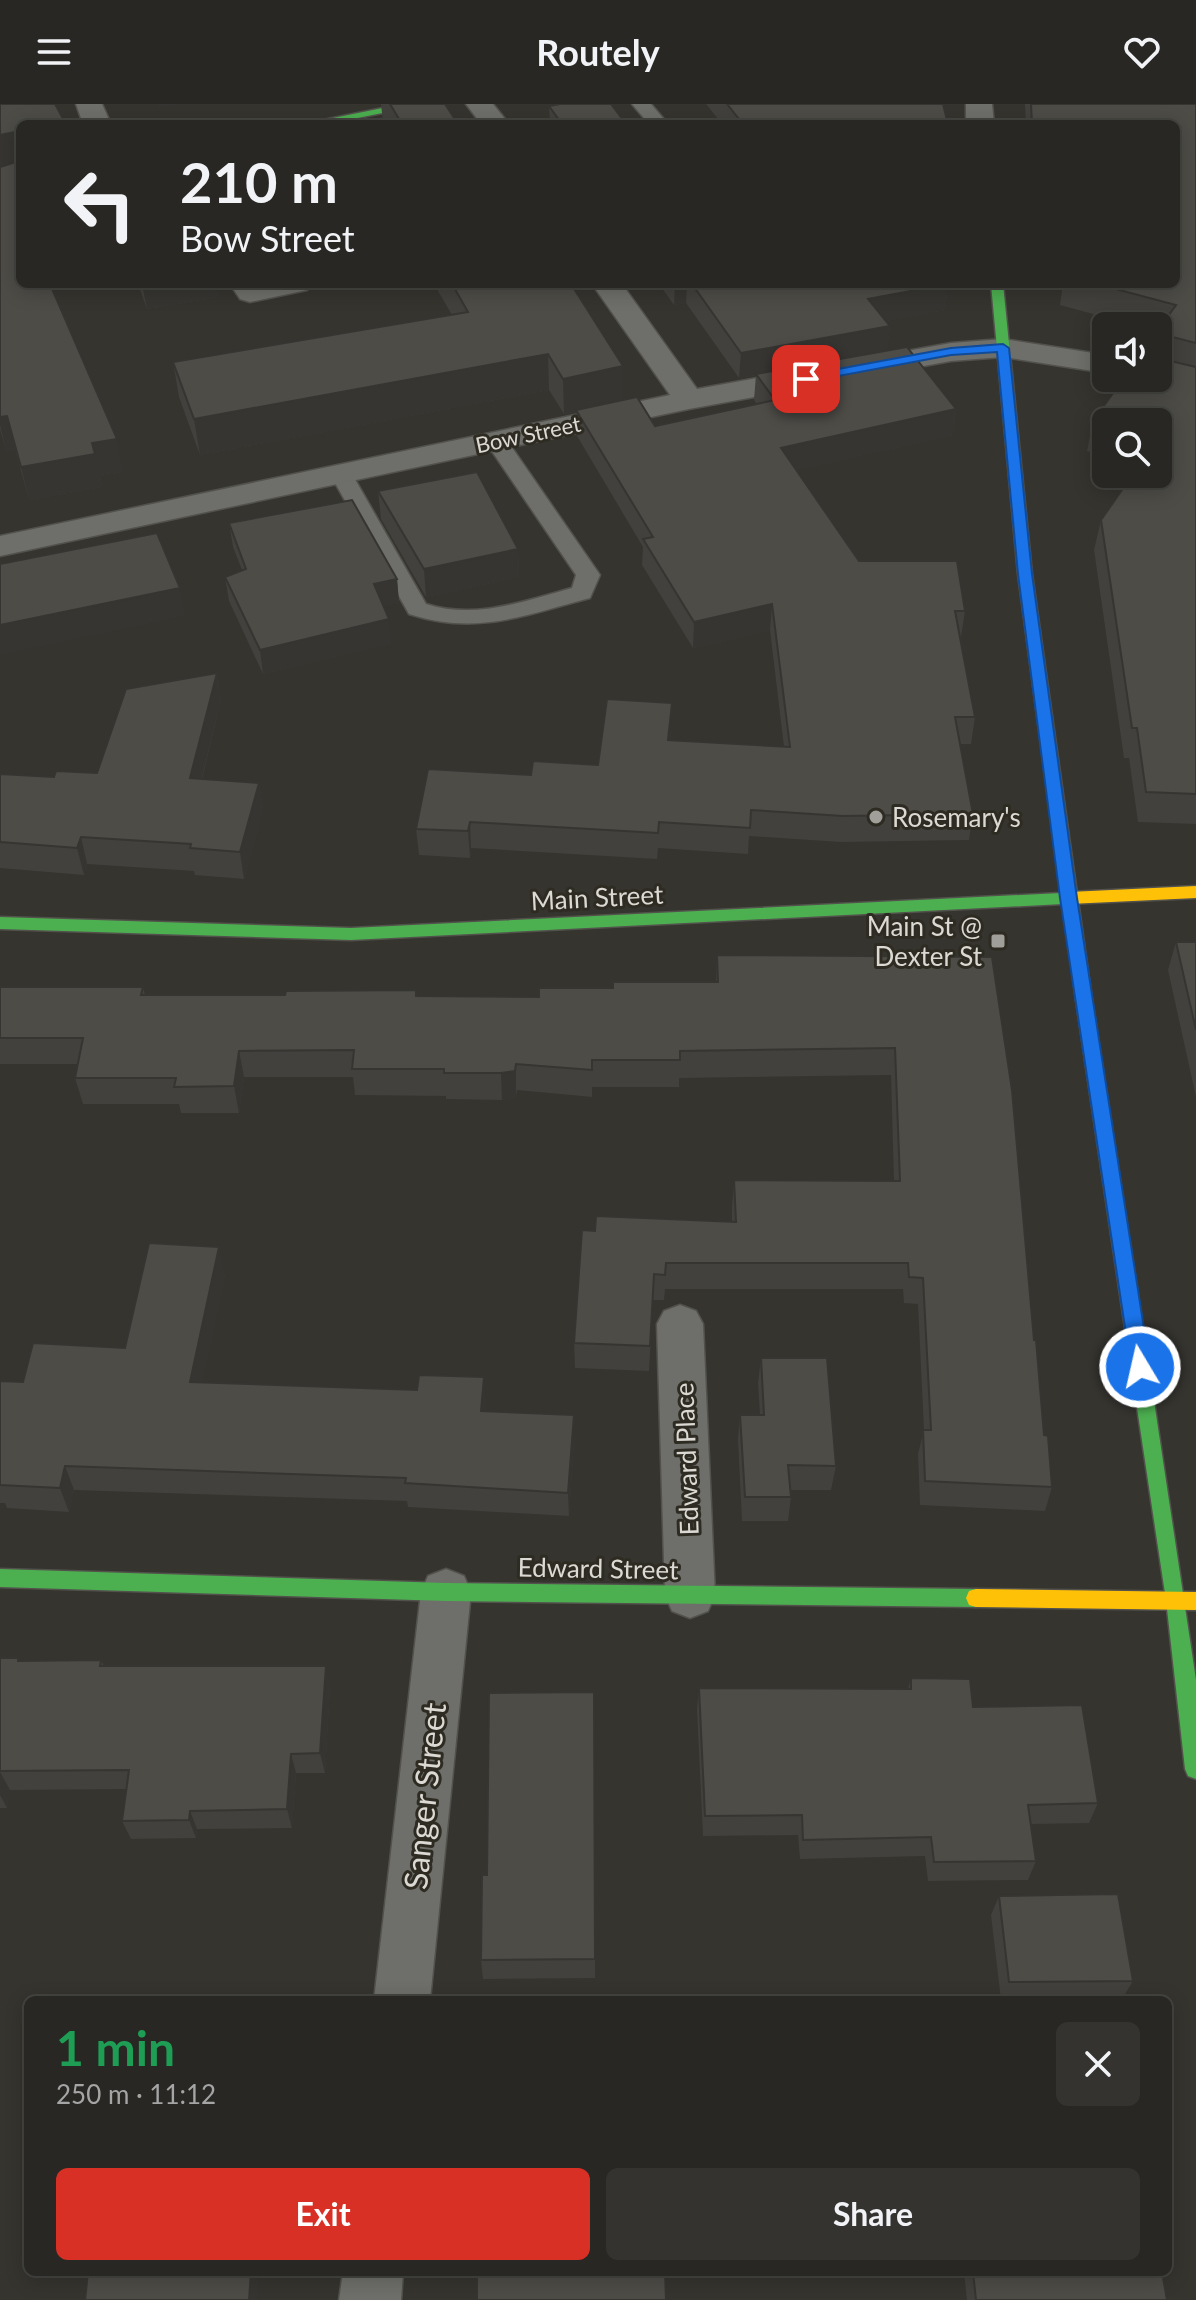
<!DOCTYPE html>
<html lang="en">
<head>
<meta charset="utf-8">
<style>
  body { margin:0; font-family:Lato,sans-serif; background:#343330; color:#f1f3f6; height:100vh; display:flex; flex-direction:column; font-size:30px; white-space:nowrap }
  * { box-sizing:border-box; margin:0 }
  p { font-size:26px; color:#a5a5a6 }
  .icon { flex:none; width:44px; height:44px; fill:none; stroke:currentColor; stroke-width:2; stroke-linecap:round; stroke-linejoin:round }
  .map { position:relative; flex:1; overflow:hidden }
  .drawer { position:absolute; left:24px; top:1892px; width:1148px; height:280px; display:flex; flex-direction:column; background:#282723; border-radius:12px; box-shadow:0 4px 20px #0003,0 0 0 2px #444441 }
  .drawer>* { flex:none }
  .banner { position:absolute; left:16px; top:16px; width:1164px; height:168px; border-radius:12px; box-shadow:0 4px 20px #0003,0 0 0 2px #444441; background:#282723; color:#f1f3f6; overflow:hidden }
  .controls { position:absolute; left:1092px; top:208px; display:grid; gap:16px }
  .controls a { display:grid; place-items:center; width:80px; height:80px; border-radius:12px; background:#282723; box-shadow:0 4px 20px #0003,0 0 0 2px #444441; font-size:40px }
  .pin { position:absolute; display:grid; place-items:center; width:68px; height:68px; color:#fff; margin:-34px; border-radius:16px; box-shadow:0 4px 12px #0006 }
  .me { position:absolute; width:88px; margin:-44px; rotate:351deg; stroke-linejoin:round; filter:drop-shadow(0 0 6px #0008) }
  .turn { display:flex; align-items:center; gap:28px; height:168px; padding:0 32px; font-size:36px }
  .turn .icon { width:104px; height:104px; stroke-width:2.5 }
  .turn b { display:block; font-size:56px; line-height:68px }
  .round { display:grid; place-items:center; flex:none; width:84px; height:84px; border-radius:12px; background:#343330 }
  .head { display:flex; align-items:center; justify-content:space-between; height:136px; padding:0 32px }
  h1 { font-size:48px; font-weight:700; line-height:60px; color:#1e9e55 }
  .cta { display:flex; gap:16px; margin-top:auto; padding:16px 32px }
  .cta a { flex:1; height:92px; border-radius:12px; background:#d93025; color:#fff; font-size:32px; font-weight:700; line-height:92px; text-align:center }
  .cta a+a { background:#343330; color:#f1f3f6 }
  header { display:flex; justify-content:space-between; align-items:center; height:104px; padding:0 32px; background:#282723; font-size:36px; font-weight:700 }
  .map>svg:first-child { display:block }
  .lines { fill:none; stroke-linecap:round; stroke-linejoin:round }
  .lane-casing { stroke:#52514c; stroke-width:3 }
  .street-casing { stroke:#52514c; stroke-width:3 }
  .fast-casing { stroke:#52514c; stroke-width:3 }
  .slow-casing { stroke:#52514c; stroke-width:3 }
  .lane { fill:#6e6e6a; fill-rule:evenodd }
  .street { fill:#6e6e6a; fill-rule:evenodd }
  .fast { fill:#4caf50; fill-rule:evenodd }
  .slow { fill:#ffc107; fill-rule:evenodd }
  .wall { fill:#42413d }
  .shaded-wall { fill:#363532 }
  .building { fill:#4d4c47; stroke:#363532; stroke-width:2 }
  .route { fill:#1a73e8; stroke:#114b97; stroke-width:2 }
  .poi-dot { fill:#a19f9a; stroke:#2e2c22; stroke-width:3 }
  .labels { text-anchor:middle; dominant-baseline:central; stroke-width:6; stroke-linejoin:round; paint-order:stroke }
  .far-street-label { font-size:22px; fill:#dbd9d3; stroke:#2e2c22 }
  .poi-label { font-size:26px; fill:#dbd9d3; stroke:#2e2c22; text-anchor:start }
  .street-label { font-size:26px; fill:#dbd9d3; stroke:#2e2c22 }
  .near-street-label { font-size:32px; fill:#dbd9d3; stroke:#2e2c22 }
</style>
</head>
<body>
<header><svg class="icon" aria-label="menu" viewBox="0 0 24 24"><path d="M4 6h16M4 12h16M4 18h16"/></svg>Routely<svg class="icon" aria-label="heart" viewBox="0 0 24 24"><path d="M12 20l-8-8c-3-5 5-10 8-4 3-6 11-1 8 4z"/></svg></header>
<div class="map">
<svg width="1196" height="2196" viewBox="0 0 1196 2196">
  <rect width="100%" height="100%" fill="#35342f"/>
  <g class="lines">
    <g class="lane-casing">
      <g id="lane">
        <polygon points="632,0 651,0 668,20 649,20"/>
        <path d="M 496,330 L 504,332 L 600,471 L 590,494 C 525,511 476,532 409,510 L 330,370 L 333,365 L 341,363 L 352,370 L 426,500 C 475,516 524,497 572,484 L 576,471 L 485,337 Z"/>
      </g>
    </g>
    <g class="street-casing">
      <g id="street">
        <polygon points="76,0 102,0 111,20 83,20"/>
        <polygon points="466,0 493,0 509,20 481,20"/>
        <polygon points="966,0 992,0 994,20 966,20"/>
        <polygon points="230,180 312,180 307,186 250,198 240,195"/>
        <polygon points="592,180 622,180 697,285 951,239 1003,235 1106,251 1106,269 1003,253 951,257 689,305 0,452 0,432 670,291"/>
        <polygon points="680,1201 696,1207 703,1220 715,1491 708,1507 690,1514 672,1507 665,1491 657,1220 664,1207"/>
        <polygon points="446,1465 464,1472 471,1488 430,1896 374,1896 421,1488 428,1472"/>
        <polygon points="343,2168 403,2168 401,2196 339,2196"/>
      </g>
    </g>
    <g class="fast-casing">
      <g id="fast">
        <polygon points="403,0 427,0 328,20 303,20"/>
        <polygon points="991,180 1003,180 1032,470 1092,896 1090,900 1078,900 1076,896 1063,800 351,836 0,825 0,813 351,824 1061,789 1018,470"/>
        <polygon points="1134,1216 1141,1219 1143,1224 1196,1576 1196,1675 1188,1672 1185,1665 1166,1496 1125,1224 1127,1219"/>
        <polygon points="0,1465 446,1479 976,1485 983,1487 986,1494 983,1501 976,1503 446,1497 0,1483"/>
      </g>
    </g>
    <g class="slow-casing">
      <g id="slow">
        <polygon points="1196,782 1196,794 1069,800 1061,794 1069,788"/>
        <polygon points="1084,890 1092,896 1143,1224 1141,1229 1134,1232 1127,1229 1125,1224 1076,896"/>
        <polygon points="976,1485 1196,1488 1196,1506 976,1503 969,1501 966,1494 969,1487"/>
      </g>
    </g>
    <use href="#lane" class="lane"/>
    <use href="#street" class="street"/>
    <use href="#fast" class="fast"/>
    <use href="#slow" class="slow"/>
  </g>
  <g class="wall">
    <polygon points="0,0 20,180 123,368 100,372 102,383 29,396 15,345 6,347 0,325"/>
    <polygon points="381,0 445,0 458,20 383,18"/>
    <polygon points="706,0 943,0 948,20 722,20"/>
    <polygon points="1025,0 1196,0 1196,720 1138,718 1129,654 1124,654 1094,446 1101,416 1158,370 1158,318 1106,318 1106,353 1087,347 1093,317 1158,274 1158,222 1137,222 1060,201 1063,180 1176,180 1176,20 1026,20"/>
    <polygon points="549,2 626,20 550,20"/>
    <polygon points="138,180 216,180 218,193 147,205"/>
    <polygon points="434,180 571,180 623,262 623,296 655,322 757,300 754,296 756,271 739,274 686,199 674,201 659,180 948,180 945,206 886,217 890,222 887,246 956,305 953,331 796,366 859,457 965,507 961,533 960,533 975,613 971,640 960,640 973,710 969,736 840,738 749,732 748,750 658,744 657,755 471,744 470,754 419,751 416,725 531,671 598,661 671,625 670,636 784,643 770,526 693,544 642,461 643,443 577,332 576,308 564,310 549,286 200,351 179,293 173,258 452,211"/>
    <polygon points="378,387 518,445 519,473 426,493 381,415"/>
    <polygon points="229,419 397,475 399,499 383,502 391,539 263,570 229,497 225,473 242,466 233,443"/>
    <polygon points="217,569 221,596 202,675 259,679 263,706 244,775 195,771 194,767 87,760 84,771 0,764 0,670 54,673 97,669"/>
    <polygon points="1176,838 1196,838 1196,993 1168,866"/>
    <polygon points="717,851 992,853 1044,1331 1052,1383 1045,1407 920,1401 918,1350 924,1326 918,1200 904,1199 903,1185 665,1185 664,1196 653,1196 649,1267 575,1264 574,1239 595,1127 732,1118 732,1103 734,1076 894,1077 891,971 679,974 679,983 592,983 592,993 517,986 516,993 502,996 446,995 446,992 355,991 353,973 244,973 239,1009 181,1009 179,1000 83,1000 75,974 78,960 0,960 0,883 143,883 145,891 539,893 613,884 716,878"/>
    <polygon points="225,1169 202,1278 486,1298 485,1307 574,1311 574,1336 569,1412 408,1403 407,1397 74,1386 69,1408 7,1404 5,1399 0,1399 0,1277 23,1278 125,1244"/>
    <polygon points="761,1254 836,1362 831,1386 790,1386 791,1393 788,1417 742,1417 738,1335 740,1311 760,1311 758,1279"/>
    <polygon points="0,1554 18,1554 19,1557 101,1556 104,1562 330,1582 325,1669 296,1669 292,1724 197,1725 196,1734 131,1735 122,1717 126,1685 10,1686 7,1704 0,1704"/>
    <polygon points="911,1574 973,1603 1098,1699 1089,1719 1031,1720 1036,1757 1028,1776 928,1777 925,1752 800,1755 798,1731 703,1732 697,1605 699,1584 908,1585"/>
    <polygon points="594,1588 595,1874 483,1875 481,1856 487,1771"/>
    <polygon points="999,1792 1133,1877 1122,1895 1001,1896 991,1811"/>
    <polygon points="964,2168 1162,2168 1167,2196 967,2196"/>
  </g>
  <g class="shaded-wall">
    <polygon points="158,0 182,0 158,4"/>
    <polygon points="15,28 20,60 0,64 0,31"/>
    <polygon points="142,180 216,180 218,193 147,205"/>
    <polygon points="675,180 687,180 686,199 674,201"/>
    <polygon points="948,180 945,206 866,221 868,195"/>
    <polygon points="890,222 887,248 739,274 741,249"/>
    <polygon points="1165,231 1159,261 1158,262 1158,242 1162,234"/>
    <polygon points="548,250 549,286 200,351 194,315"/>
    <polygon points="623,262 623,298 564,310 563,275"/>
    <polygon points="956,305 953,331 779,370 781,344"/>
    <polygon points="7,312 15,345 6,347 0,321 0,313"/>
    <polygon points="117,335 123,368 100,372 102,383 29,396 21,363 92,339"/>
    <polygon points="518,445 519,473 426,493 424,465"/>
    <polygon points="397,475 399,499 377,504 374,480"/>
    <polygon points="180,484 186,512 0,551 0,521"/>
    <polygon points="772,500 770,526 693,544 694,518"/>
    <polygon points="389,515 391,539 263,570 260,546"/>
    <polygon points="217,569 221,596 195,701 190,674"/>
    <polygon points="672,599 671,625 667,662 668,636"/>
    <polygon points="259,679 263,706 244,775 240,748"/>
    <polygon points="470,718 471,744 470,754 468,727"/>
    <polygon points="81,733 87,760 84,771 77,744"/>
    <polygon points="239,947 244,973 239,1009 234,982"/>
    <polygon points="516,960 516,993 502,996 501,969"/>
    <polygon points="219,1143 225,1169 197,1302 190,1278"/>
    <polygon points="484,1273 486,1298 483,1332 481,1307"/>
    <polygon points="574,1311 574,1336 569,1412 568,1389"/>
    <polygon points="65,1362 74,1386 69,1408 60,1384"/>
    <polygon points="326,1562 330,1582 325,1669 320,1649"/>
    <polygon points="291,1650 296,1669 292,1724 287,1705"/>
    <polygon points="0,1668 10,1686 7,1704 0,1691"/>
    <polygon points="190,1707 197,1725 196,1734 189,1716"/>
    <polygon points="251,2168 259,2168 257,2196 249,2196"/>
  </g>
  <g class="building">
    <polygon points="0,0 55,0 66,20 20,20 20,180 50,180 117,335 92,339 95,350 21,363 7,312 0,313 0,63 16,58 15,28 0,31"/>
    <polygon points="390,0 445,0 458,20 370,20 399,15"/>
    <polygon points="560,0 611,0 626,20 562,20 549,2"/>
    <polygon points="727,0 943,0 948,20 743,20"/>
    <polygon points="1031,0 1196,0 1196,239 1165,231 1162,234 1162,241 1158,242 1158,226 1176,201 1097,180 1176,180 1176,20 1032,20"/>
    <polygon points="452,180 571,180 623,262 563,275 548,250 194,315 173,258 468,208"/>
    <polygon points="692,180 948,180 868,195 890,222 741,249"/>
    <polygon points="907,243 956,305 781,344 859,457 957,457 965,507 955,507 975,613 955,613 973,710 843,712 751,706 750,724 659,718 658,729 470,718 468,727 416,725 428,665 531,671 533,657 598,661 607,595 672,599 668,636 790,643 772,500 694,518 643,435 653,433 576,306 637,293 655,322 775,296 756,270"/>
    <polygon points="1158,254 1196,263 1196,690 1146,688 1137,624 1132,624 1101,416 1133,370 1158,370 1158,318 1106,318 1106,321 1093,317 1124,274 1158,274"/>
    <polygon points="477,368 518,445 424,465 378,387"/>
    <polygon points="352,396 397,475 374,480 389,515 260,546 225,473 246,465 229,419"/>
    <polygon points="157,429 180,484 0,521 0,460"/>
    <polygon points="217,569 190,674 259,679 240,748 190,744 191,740 81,733 77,744 0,738 0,670 54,673 56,667 97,669 126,585"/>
    <polygon points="1176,838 1196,838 1196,926"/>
    <polygon points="717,851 992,853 1012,986 1034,1236 1036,1236 1044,1331 1048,1332 1052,1383 925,1377 923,1326 931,1326 923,1174 909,1173 908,1159 666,1159 665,1171 654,1170 650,1242 574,1239 582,1126 595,1127 596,1112 736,1118 734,1076 900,1077 895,944 680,947 680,956 592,956 592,966 516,960 515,967 501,969 444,969 444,965 352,965 354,946 239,947 234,982 174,983 176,974 75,974 83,934 0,934 0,883 143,883 141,891 285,891 286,887 416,886 416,892 539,893 539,884 613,884 613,878 718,878"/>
    <polygon points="149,1139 219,1143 190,1278 417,1286 419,1271 484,1273 481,1307 574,1311 568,1389 405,1379 406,1374 65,1362 60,1384 0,1381 0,1277 23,1278 33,1239 125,1244"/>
    <polygon points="761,1254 827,1254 836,1362 788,1361 791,1393 745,1393 740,1311 764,1311"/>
    <polygon points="0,1554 18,1554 18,1557 101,1556 100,1562 326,1562 320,1649 291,1650 287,1705 190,1707 189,1716 122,1717 129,1666 0,1667"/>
    <polygon points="911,1574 970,1575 973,1603 1082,1601 1098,1699 1028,1701 1036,1757 934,1758 931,1733 803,1736 802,1711 705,1712 699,1584 911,1585"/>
    <polygon points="594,1588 595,1855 481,1856 482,1771 487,1771 489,1589"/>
    <polygon points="1118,1790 1133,1877 1009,1878 999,1792"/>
    <polygon points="88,2168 251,2168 249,2196 85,2196"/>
    <polygon points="477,2168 665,2168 666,2196 477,2196"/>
    <polygon points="973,2168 1162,2168 1167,2196 976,2196"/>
  </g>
  <polygon class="route" points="1003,240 1009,244 1032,470 1077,794 1150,1263 1147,1269 1133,1269 1131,1263 1060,794 1018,470 997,248 951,251 806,278 799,275 806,271 951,244"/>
  <g class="poi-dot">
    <circle cx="876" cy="713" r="8"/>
    <rect x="990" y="829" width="16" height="16" rx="4"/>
  </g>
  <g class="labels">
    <g class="far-street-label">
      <text transform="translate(528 330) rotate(-12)">Bow Street</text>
    </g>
    <g class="poi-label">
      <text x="892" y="713">Rosemary's</text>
      <text x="982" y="822" text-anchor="end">Main St @<tspan x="982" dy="30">Dexter St</tspan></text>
    </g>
    <g class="street-label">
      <text transform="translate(597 793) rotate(-3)">Main Street</text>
      <text transform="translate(686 1355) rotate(-92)">Edward Place</text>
      <text transform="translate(598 1464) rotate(1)">Edward Street</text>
    </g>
    <g class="near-street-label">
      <text transform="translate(424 1692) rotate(-84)">Sanger Street</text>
    </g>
  </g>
</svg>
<div class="controls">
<a><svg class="icon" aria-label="sound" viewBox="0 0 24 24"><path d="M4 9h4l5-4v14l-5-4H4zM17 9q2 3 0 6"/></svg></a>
<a><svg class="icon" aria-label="search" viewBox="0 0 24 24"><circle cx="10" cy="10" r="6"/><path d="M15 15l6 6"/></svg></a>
</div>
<div class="pin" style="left:806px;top:275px;background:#d93025"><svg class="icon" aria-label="arrive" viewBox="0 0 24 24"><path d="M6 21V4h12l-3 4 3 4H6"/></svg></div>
<svg class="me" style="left:1140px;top:1263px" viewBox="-20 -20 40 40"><circle r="17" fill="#1a73e8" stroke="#fff" stroke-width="3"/><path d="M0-11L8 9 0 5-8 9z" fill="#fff"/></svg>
<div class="banner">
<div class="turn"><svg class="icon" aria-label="left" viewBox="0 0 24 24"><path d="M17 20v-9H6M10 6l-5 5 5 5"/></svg><div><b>210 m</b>Bow Street</div></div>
</div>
<section class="drawer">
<div class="head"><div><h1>1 min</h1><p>250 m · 11:12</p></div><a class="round"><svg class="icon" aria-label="close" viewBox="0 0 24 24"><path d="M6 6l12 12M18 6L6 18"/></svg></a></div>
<div class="cta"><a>Exit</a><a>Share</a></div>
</section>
</div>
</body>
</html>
